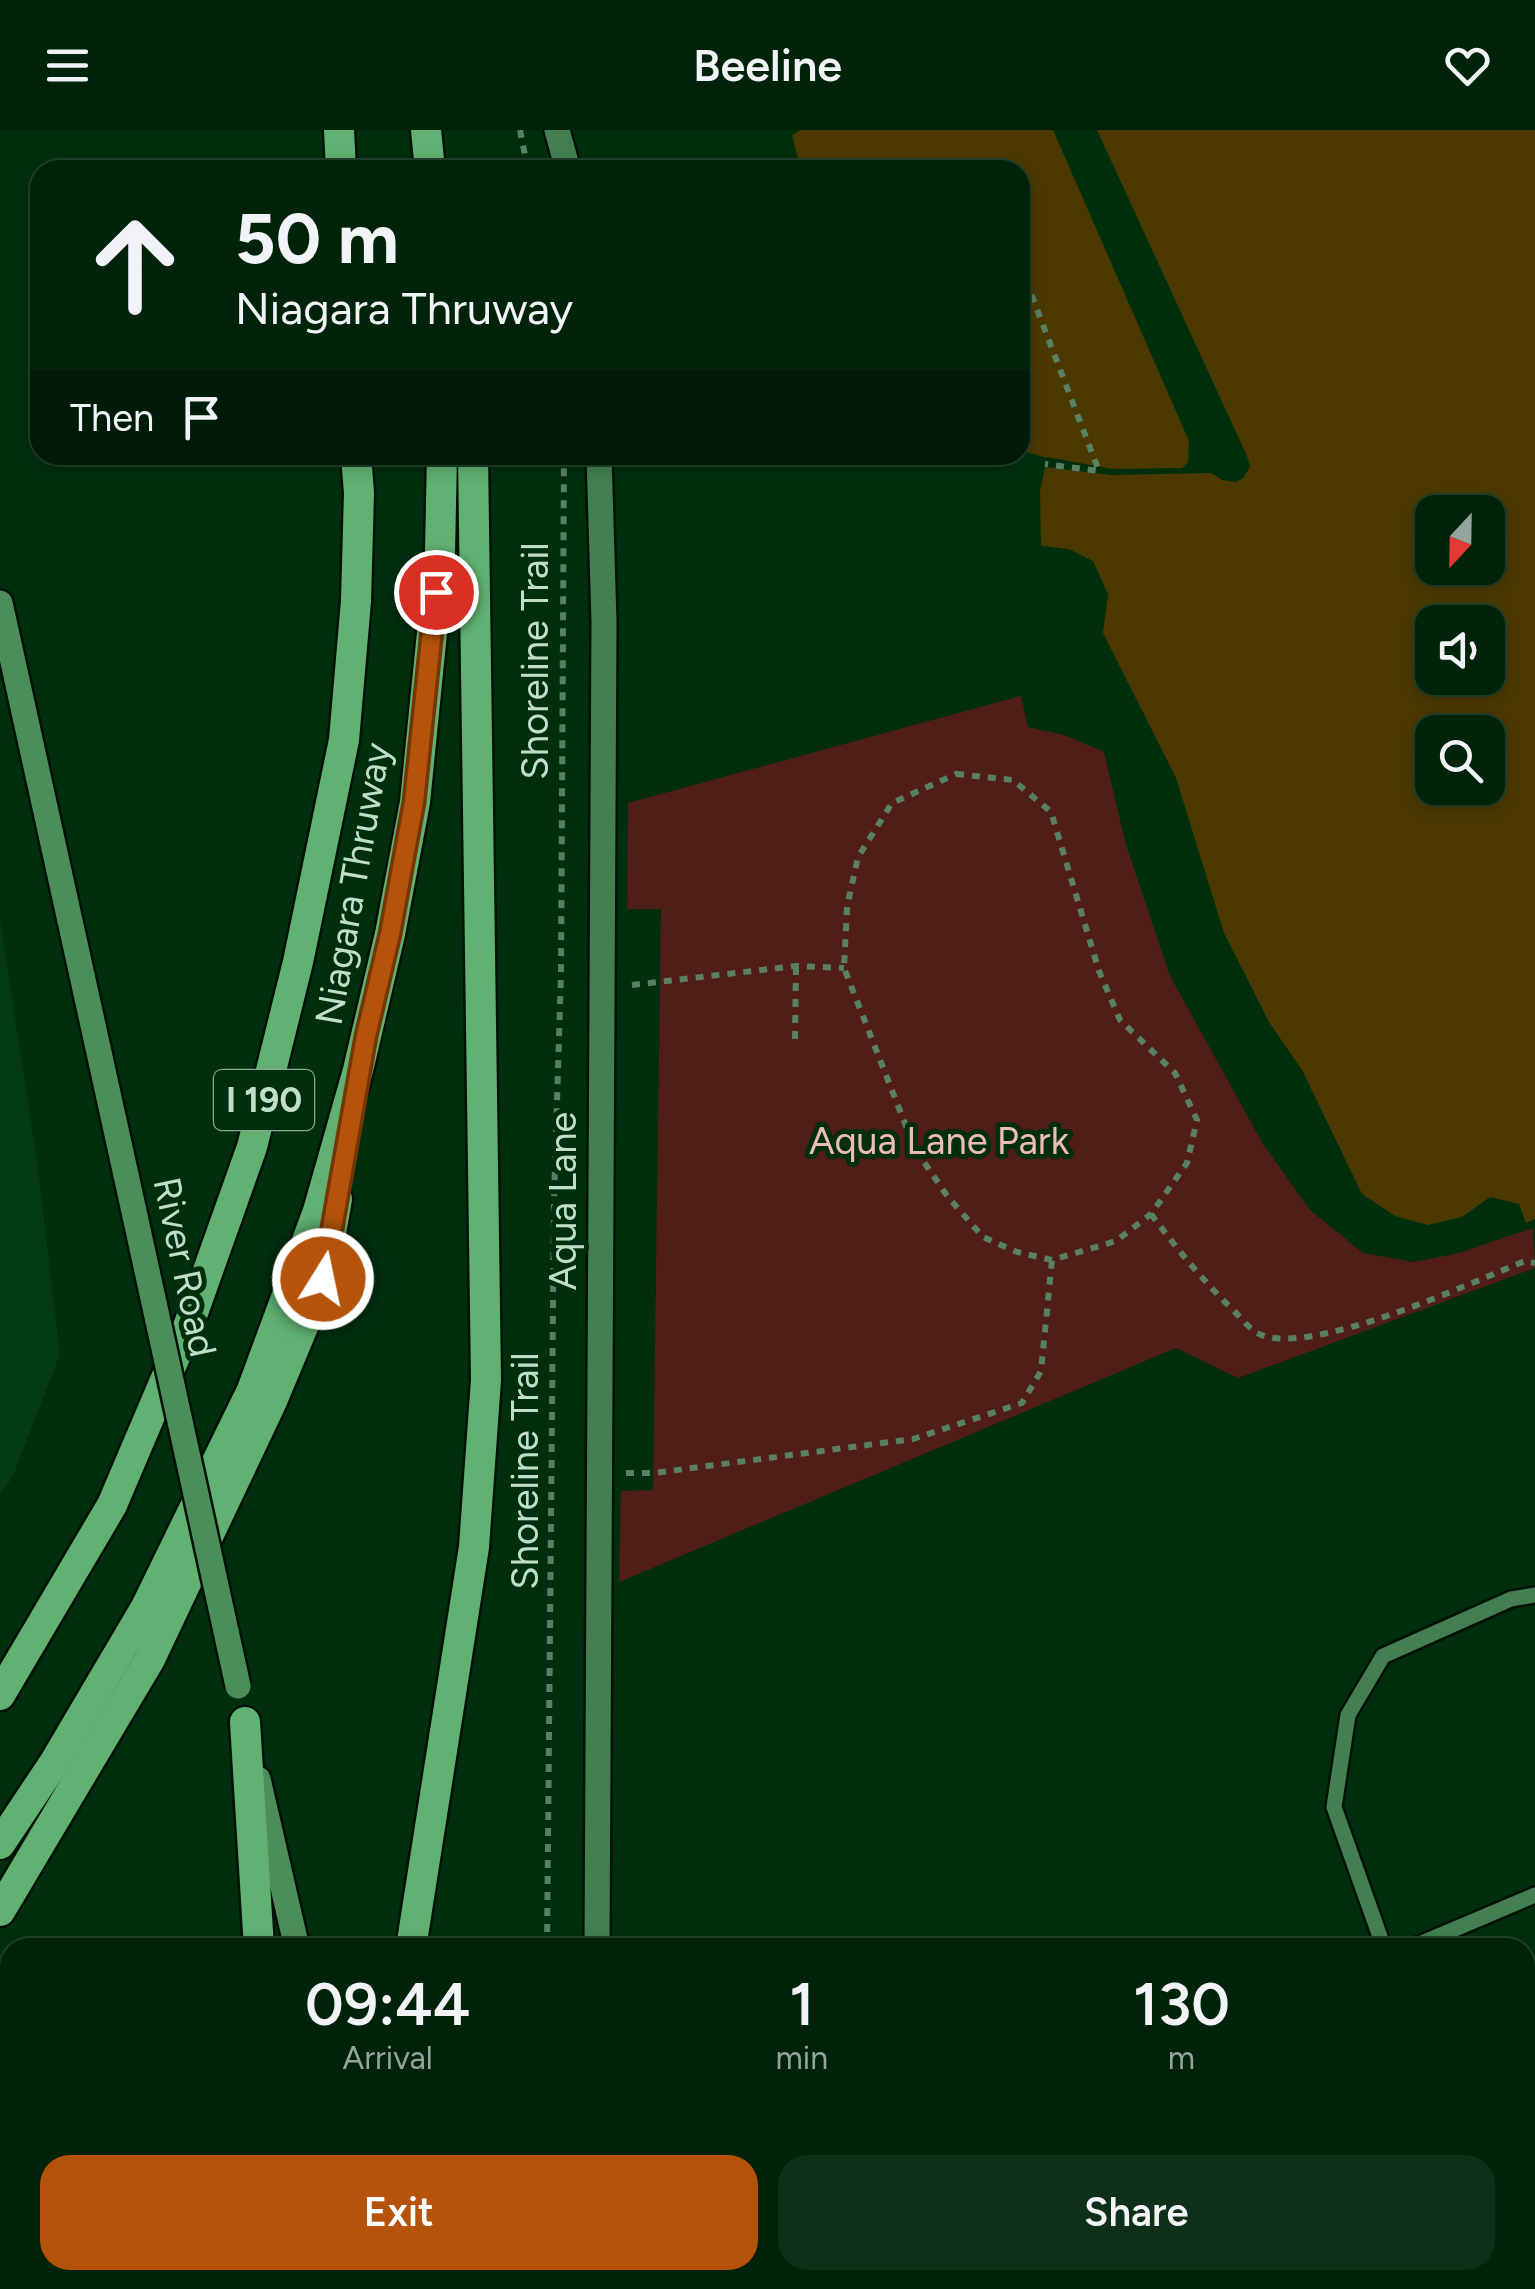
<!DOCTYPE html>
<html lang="en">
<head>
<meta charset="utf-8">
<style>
  body { margin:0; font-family:Figtree,sans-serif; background:#0e2f18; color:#f1f3f6; height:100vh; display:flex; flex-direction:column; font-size:38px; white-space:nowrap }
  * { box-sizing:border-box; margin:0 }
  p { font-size:32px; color:#95a49c }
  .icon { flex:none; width:55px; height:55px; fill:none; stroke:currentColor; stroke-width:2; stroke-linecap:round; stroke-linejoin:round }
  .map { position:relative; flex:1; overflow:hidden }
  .panel { position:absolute; left:0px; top:1808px; width:1535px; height:352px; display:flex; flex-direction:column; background:#00230a; border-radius:30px 30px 0 0; box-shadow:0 5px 15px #0003,0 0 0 2px #22402b }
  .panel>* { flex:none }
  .hud { position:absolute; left:30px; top:30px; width:1000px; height:305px; border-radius:30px; box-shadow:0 5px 15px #0003,0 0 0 2px #22402b; background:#00230a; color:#f1f3f6; overflow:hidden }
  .needle { width:65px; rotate:202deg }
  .buttons { position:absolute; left:1415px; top:365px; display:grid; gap:20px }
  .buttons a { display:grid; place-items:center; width:90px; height:90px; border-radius:20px; background:#00230a; box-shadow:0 5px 15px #0003,0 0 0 2px #22402b; font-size:50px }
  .pin { position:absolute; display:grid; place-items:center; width:85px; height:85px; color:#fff; margin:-42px; border:5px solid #fff; border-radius:50%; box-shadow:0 2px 10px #0007 }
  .me { position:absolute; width:110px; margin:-55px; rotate:10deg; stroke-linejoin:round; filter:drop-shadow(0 0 8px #0008) }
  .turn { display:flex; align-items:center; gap:35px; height:210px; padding:0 40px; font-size:45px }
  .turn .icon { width:130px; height:130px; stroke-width:2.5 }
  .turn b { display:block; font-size:70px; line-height:85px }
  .then { display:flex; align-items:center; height:95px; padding:0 40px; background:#0003; gap:20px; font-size:38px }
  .eta { display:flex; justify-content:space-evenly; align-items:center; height:170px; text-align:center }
  .eta b { font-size:60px; font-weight:600; line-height:70px }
  .primary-button { display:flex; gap:20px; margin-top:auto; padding:20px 40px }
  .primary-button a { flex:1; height:115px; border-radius:30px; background:#b45309; color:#fff; font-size:40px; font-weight:600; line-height:115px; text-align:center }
  .primary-button a+a { background:#0e2f18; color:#f1f3f6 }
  header { display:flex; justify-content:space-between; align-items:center; height:130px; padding:0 40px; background:#00230a; font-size:45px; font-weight:600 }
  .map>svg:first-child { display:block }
  .built { fill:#043a16 }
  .green { fill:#511d17 }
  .water { fill:#4b3900; fill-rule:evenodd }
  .pier { fill:#002f0e }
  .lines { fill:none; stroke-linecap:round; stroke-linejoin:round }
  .lane-casing { stroke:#021306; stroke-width:20 }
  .street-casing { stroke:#021306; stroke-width:30 }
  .secondary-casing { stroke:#021306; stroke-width:30 }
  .highway-casing { stroke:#021306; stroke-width:35 }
  .path { stroke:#588062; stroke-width:6; stroke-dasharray:8 8; stroke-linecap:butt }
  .lane { stroke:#437f50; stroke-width:15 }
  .street { stroke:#437f50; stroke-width:25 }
  .secondary { stroke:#4c8e5a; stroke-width:25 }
  .highway { stroke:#60b172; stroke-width:30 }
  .secondary-bridge-casing { stroke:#021306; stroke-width:30; stroke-linecap:butt }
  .secondary-bridge { stroke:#4c8e5a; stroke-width:25 }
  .route-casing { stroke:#753606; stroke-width:25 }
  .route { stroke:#b45309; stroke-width:18 }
  .labels { text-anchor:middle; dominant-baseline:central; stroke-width:10; stroke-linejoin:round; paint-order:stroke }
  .shield { fill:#002f0e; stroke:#86aa8d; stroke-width:2.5 }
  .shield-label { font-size:35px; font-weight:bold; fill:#c0dfc4 }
  .street-label { font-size:38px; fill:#c0dfc4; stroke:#002f0e }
  .park-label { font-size:38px; fill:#f0bdb4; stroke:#002f0e }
</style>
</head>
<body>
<header><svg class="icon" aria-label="menu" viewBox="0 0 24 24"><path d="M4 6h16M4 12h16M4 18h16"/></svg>Beeline<svg class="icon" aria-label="heart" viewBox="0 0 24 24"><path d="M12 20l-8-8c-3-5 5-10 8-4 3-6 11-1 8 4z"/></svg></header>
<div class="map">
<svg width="1535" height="2159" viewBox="0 0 1535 2159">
  <rect width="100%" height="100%" fill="#002f0e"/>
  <polygon class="built" points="0,790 37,1031 60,1224 12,1348 0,1365"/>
  <polygon class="green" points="1021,566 1028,597 1064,605 1104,622 1126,715 1170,846 1263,1014 1310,1080 1363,1123 1414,1132 1459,1123 1533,1098 1535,1138 1238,1248 1176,1218 619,1452 621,1361 653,1360 661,779 627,779 628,673"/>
  <path class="water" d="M 801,0 L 1535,0 L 1535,1089 L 1526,1093 L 1519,1074 L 1490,1067 L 1462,1087 L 1428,1095 L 1395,1086 L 1362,1064 L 1302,940 L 1269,892 L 1224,803 L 1176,648 L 1103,503 L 1108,464 L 1093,431 L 1069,419 L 1041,416 L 1040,361 L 1047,328 L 1020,320 L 1020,40 L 801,40 L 792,5 ZM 1432,382 L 1488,382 L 1488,438 L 1432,438 ZM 1432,492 L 1488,492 L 1488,548 L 1432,548 ZM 1432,602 L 1488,602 L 1488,658 L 1432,658 Z"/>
  <polygon class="pier" points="1053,0 1097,0 1247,326 1250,337 1243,348 1236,352 1222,350 1211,343 1111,345 1045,337 1047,327 1112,339 1182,338 1188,332 1189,311"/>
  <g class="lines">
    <g class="lane-casing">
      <g id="lane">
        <polyline points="1384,1818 1334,1677 1348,1585 1383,1526 1511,1469 1535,1465"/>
        <polyline points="1410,1818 1535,1765"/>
        <polyline points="1525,1940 1535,1937"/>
        <polyline points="668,2150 732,2159"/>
        <polyline points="1121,2150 1141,2159"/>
        <polyline points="769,2159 821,2150"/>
        <polyline points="1332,2159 1352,2150"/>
      </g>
    </g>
    <g class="street-casing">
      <g id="street">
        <polyline points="557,0 568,40"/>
        <polyline points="597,1818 604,492 599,325"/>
        <polyline points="575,2159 595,2150"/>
      </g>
    </g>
    <g class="secondary-casing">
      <g id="secondary">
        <polyline points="0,473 126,1045"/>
        <polyline points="258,1649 297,1818"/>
        <polyline points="374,2150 376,2159"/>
      </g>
    </g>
    <g class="highway-casing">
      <g id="highway">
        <polyline points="339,0 341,40"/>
        <polyline points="426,0 430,40"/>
        <polyline points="0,1565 112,1375 189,1194 252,1017 298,832 344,610 356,471 359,363 356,325"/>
        <polyline points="245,1592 259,1818"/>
        <polyline points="0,1714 54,1633 146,1477 252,1260 318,1081 358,940 390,804 415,672 440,423 442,325"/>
        <polyline points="0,1781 150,1529 272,1271 323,1149 337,1069"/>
        <polyline points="411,1818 474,1417 486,1250 473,325"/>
        <polyline points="412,2150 413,2159"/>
        <polyline points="264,2159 267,2150"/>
      </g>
    </g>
    <g class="path">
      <polyline points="520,0 528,40"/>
      <polyline points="982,35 984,40"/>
      <polyline points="1020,135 1099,341 1045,334"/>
      <polygon points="956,644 1013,650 1051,682 1099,841 1120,890 1175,943 1197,990 1187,1033 1151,1084 1116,1111 1052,1130 1017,1122 983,1107 948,1067 915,1019 844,838 847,777 858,727 892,673"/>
      <polyline points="632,855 796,836 844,838"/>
      <polyline points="795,909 796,836"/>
      <path d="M 1151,1084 C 1177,1119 1203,1151 1235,1182 C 1242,1189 1249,1198 1257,1203 C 1306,1230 1472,1152 1525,1131 L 1535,1133"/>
      <polyline points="626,1343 654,1343 913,1309 1022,1273 1041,1241 1052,1130"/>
      <polyline points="547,1818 554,1069 561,843 564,325"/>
      <polyline points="1525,1868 1535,1863"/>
      <polyline points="540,2150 541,2159"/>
    </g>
    <use href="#lane" class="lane"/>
    <use href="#street" class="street"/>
    <use href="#secondary" class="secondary"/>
    <use href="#highway" class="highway"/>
    <g class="secondary-bridge-casing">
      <polyline id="secondary-bridge" points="126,1045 238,1556"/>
    </g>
    <use href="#secondary-bridge" class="secondary-bridge"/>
  </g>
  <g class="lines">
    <g class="route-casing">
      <polyline id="route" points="323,1149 366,906 390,804 414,672 436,462"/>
    </g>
    <use href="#route" class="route"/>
  </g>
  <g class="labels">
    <rect class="shield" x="214" y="940" width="100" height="60" rx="8"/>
    <g class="shield-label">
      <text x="264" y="970">I 190</text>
    </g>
    <g class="street-label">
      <text transform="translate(535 531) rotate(-90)">Shoreline Trail</text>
      <text transform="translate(353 754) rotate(-80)">Niagara Thruway</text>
      <text transform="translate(563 1071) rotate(-90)">Aqua Lane</text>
      <text transform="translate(185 1137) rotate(78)">River Road</text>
      <text transform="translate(525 1341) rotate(-90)">Shoreline Trail</text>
    </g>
    <g class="park-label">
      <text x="939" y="1011">Aqua Lane Park</text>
    </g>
  </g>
</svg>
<div class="buttons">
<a><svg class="needle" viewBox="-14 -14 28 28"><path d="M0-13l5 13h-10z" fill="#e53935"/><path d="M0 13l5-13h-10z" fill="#95a49c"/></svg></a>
<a><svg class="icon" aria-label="sound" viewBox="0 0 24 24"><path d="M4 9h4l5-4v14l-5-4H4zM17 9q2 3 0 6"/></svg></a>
<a><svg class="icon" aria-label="search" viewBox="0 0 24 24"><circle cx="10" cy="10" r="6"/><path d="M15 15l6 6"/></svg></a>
</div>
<div class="pin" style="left:436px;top:462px;background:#d93025"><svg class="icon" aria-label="arrive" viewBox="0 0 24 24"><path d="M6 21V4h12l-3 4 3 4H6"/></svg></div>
<svg class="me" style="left:323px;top:1149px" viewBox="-20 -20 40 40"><circle r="17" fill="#b45309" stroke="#fff" stroke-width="3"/><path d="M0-11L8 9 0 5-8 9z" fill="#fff"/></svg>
<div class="hud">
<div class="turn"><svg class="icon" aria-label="ahead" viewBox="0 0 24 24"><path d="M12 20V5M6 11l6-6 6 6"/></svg><div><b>50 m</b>Niagara Thruway</div></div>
<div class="then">Then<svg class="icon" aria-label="arrive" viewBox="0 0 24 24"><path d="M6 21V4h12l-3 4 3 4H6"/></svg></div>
</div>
<section class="panel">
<div class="eta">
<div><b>09:44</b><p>Arrival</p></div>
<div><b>1</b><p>min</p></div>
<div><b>130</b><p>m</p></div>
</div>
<div class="primary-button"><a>Exit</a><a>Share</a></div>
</section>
</div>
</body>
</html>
